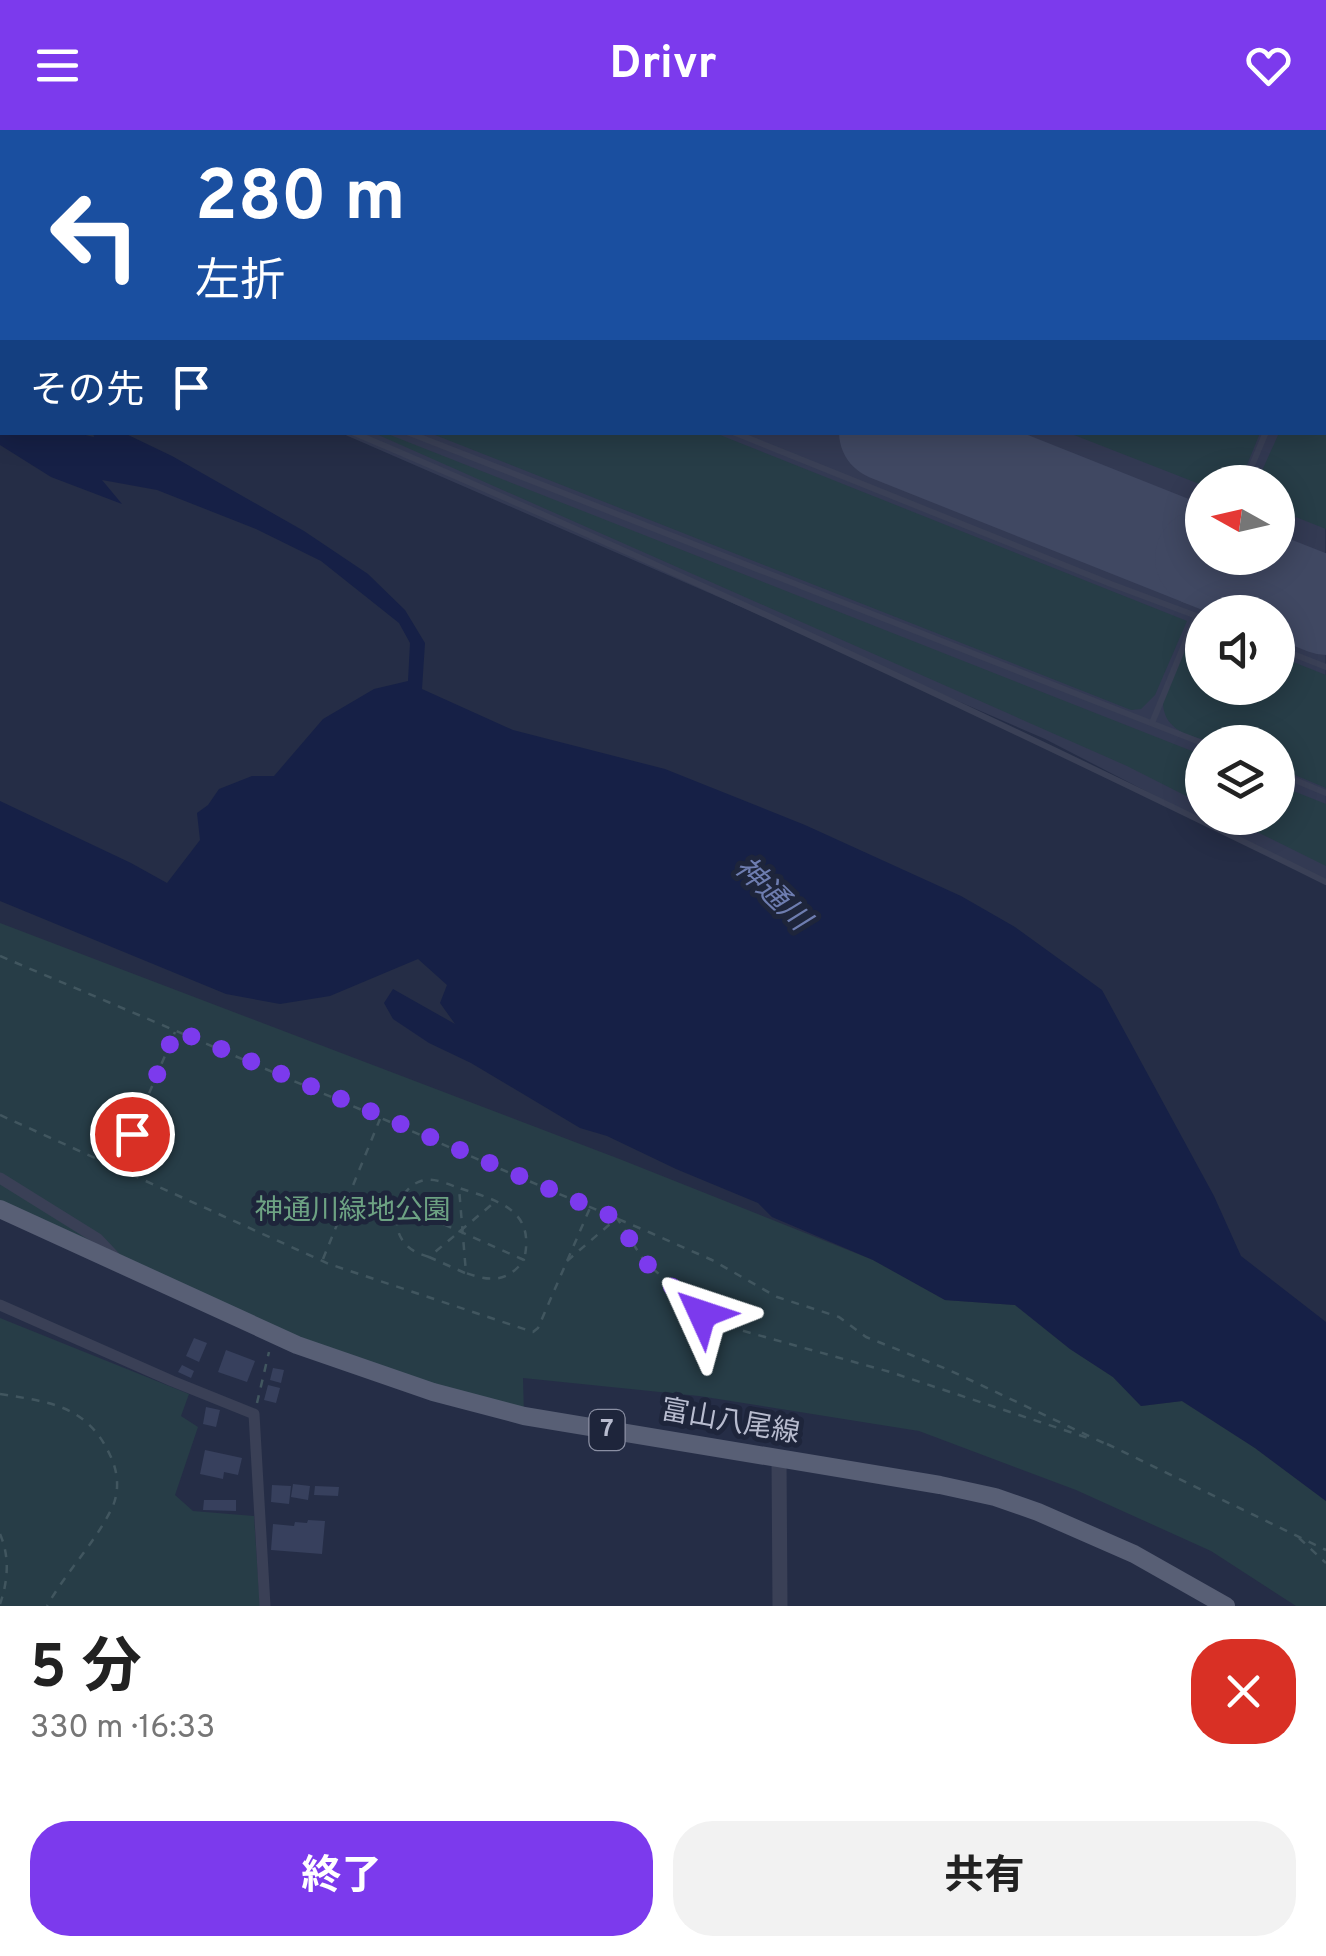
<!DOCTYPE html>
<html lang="ja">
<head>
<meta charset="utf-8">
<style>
  body { margin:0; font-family:Overpass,"Noto Sans JP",sans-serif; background:#f2f2f2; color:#222; height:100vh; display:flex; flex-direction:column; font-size:38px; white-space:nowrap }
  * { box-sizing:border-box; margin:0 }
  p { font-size:32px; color:#767676 }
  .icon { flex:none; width:55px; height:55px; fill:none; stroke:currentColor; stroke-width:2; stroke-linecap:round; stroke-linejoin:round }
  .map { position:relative; height:1476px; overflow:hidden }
  .drawer { display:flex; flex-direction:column; background:#fff; flex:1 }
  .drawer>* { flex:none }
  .guide { position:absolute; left:0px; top:0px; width:1328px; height:305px; box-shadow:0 5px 25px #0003; background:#1a4fa0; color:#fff; overflow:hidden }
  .needle { width:65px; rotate:278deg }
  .tools { position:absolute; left:1185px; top:335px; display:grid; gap:20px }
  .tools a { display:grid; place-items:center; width:110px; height:110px; border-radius:50%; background:#fff; box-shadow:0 5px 25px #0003; font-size:50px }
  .pin { position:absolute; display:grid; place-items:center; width:85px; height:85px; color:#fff; margin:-42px; border:5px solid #fff; border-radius:50%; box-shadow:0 2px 10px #0007 }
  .me { position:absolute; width:110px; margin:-55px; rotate:312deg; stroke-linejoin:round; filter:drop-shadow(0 0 8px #0008) }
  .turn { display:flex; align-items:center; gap:35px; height:210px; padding:0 30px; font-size:45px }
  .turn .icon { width:130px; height:130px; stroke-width:2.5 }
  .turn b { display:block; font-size:70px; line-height:85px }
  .then { display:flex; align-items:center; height:95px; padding:0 30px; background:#0003; gap:20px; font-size:38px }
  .round { display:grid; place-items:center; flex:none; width:105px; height:105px; border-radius:40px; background:#f2f2f2 }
  .head { display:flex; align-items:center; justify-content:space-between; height:170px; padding:0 30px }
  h1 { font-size:60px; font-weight:700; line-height:75px }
  .primary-button { display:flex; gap:20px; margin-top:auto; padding:20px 30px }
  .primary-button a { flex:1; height:115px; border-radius:40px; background:#7c3aed; color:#fff; font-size:40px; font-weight:700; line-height:115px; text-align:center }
  .primary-button a+a { background:#f2f2f2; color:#222 }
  header { display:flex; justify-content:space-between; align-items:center; height:130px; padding:0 30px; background:#7c3aed; color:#fff; font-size:45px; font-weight:700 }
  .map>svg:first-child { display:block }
  .airport { fill:#333a53; fill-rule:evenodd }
  .green { fill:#273d47 }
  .water { fill:#162046 }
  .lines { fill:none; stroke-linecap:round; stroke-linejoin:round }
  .taxiway { stroke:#404862; stroke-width:40 }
  .runway { stroke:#404862; stroke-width:98 }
  .building { fill:#37405d }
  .path { stroke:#41565f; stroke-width:2.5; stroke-dasharray:8 8; stroke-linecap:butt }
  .service { stroke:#3a4056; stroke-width:6 }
  .minor { stroke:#3a4056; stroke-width:11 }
  .tertiary { stroke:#3a4056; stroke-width:15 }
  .primary { stroke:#585f75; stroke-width:18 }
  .route { stroke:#7c3aed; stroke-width:18; stroke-dasharray:0 32.4 }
  .labels { text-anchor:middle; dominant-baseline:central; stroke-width:10; stroke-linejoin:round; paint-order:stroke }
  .shield { fill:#1e253b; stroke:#8a8fa3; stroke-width:2.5 }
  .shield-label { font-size:25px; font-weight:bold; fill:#b8bccf }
  .park-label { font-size:28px; fill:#6da283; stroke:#1e253b }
  .street-label { font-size:28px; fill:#b8bccf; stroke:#1e253b }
  .water-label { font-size:30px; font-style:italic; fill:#6e7db0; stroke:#1e253b }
</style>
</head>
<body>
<header><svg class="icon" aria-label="menu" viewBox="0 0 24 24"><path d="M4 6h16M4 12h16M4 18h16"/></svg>Drivr<svg class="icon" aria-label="heart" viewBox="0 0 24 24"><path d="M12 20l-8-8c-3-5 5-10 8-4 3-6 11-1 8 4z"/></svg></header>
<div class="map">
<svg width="1326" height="1476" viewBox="0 0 1326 1476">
  <rect width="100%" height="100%" fill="#252d46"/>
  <g class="airport">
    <polygon points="0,0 1045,0 1049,2 2,2 2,155 0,154"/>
    <path d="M 1325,155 L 1326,754 L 1045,609 L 341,303 L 1325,302 ZM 1202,352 L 1278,352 L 1278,428 L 1202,428 ZM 1202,482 L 1278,482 L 1278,558 L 1202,558 ZM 1202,612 L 1278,612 L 1278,688 L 1202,688 Z"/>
  </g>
  <g class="green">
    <polygon points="0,0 76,0 75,2 2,2 2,141 0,140"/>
    <polygon points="642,0 1016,0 1021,2 644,2"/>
    <polygon points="1325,294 1326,294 1326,399 1278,380 1278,352 1257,352 1279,303 1325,302"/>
    <polygon points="374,303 385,303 1202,625 1202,674 1127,636"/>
    <polygon points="430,303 715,303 1187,491 1155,565 1141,579 1131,580"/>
    <polygon points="1069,303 1260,303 1240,352 1202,352 1202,355"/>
    <path d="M 1196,493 L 1202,496 L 1202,558 L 1278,558 L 1278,526 L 1326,545 L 1326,658 L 1278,638 L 1278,612 C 1244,612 1162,620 1163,571 Z"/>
    <polygon points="1278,655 1326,674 1326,736 1229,688 1278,688"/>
    <polygon points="0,793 622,1030 873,1130 945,1170 1015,1175 1070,1219 1113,1247 1141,1276 1182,1271 1255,1318 1326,1371 1326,1476 1296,1476 1211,1421 1076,1360 919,1301 699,1266 523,1248 524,1286 297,1215 0,1079"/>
    <polygon points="0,1188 189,1264 181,1286 198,1297 175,1365 193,1381 254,1386 260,1476 0,1476"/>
  </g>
  <polygon class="water" points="0,273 2,275 2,302 73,302 94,307 93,303 124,303 172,326 304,401 368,444 405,480 425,513 422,559 513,600 665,639 805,695 961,766 1015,797 1102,860 1214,1066 1241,1126 1326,1192 1326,1371 1255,1318 1182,1271 1141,1276 1113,1247 1070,1219 1015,1175 945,1170 873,1130 772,1087 758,1073 676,1039 607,1006 580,998 471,933 429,913 393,889 384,873 393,859 455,894 440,873 447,855 418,829 330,866 280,874 226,864 0,771 0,671 131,733 167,753 200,710 197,683 208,675 219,659 252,646 274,646 323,589 374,559 408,551 410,513 399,493 321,431 256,399 157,360 102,350 122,374 51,347 0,315"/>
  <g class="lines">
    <polyline class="taxiway" points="393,0 399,2"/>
    <g class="runway">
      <polyline points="888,302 1202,427"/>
      <polyline points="1204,428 1326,476"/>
    </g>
  </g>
  <g class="building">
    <polygon points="194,1208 207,1213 199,1232 186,1226"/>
    <polygon points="226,1220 255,1231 247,1252 218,1242"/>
    <polygon points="182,1235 194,1241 191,1248 178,1242"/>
    <polygon points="273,1238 284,1240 281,1253 270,1250"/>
    <polygon points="268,1255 280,1258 276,1273 264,1270"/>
    <polygon points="206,1277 220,1280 216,1297 203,1294"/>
    <polygon points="205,1320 242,1328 238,1345 224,1342 223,1349 200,1344"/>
    <polygon points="293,1354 310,1356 308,1370 291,1367"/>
    <polygon points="272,1355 291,1356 289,1374 271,1372"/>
    <polygon points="315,1356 339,1357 338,1366 314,1365"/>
    <polygon points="204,1370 236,1370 236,1381 203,1380"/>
    <polygon points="308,1390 325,1391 322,1424 271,1420 273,1394 294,1396 295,1392 307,1393"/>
  </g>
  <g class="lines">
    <g class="path">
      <polyline points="1184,0 1189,2"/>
      <polyline points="1325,78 1326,78"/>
      <polyline points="0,826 651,1103 712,1130 777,1167 839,1187 866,1207 949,1240 1108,1315"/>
      <polyline points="0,985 329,1134 533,1202 538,1198 590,1078"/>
      <polyline points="118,1037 175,902"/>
      <path d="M 400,1075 L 524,1130 C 508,1152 491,1152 466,1143 L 459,1058 C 498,1071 536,1079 524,1130"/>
      <path d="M 429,1127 C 419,1124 409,1120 403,1111 C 390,1094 398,1058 421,1051 C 434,1047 447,1054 459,1058"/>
      <polyline points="323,1129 380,989"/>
      <polyline points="567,1131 617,1088 644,1131 715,1193 890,1242 1094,1310"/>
      <polyline points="465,1143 429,1127 496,1071"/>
      <path d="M 0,1264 C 49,1272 87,1275 110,1325 C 118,1341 120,1361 112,1378 C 95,1413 66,1442 47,1476"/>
      <polyline points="257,1273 269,1222"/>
      <polyline points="1107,1314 1326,1420"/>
      <path d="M 0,1404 C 10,1427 8,1451 0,1474"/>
      <polyline points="1299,1408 1326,1433"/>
    </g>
    <g class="service">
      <polyline points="104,0 110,2"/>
      <polyline points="633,0 635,2"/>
      <polyline points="1019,0 1024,2"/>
      <polyline points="82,2 83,0"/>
      <polyline points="764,2 765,0"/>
      <polyline points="0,153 2,155"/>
      <polyline points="1325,163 1326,164"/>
      <polyline points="1325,284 1326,285"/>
      <path d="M 352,302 C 681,441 1005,594 1326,752"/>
      <polyline points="407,302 1202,613"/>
      <polyline points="733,302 1111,454 1202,488"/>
      <polyline points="1245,352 1266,302"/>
      <polyline points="1278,518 1326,537"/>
      <polyline points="1152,593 1196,486"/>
      <polyline points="1278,643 1326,663"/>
    </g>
    <g class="minor">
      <polyline points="0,1048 98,1109 115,1127"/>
      <polyline points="0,1175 172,1251 254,1284 265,1476"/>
    </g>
    <polyline class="tertiary" points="779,1329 780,1476"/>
    <polyline class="primary" points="0,1079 297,1215 433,1262 524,1286 940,1355 995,1367 1038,1382 1134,1424 1226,1476"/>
  </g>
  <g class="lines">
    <polyline class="route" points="132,1004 176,900 382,986 616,1088 644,1131 702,1184"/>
  </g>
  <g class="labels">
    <rect class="shield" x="589.5" y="1280" width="35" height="40" rx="8"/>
    <g class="shield-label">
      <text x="607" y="1300">7</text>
    </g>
    <g class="park-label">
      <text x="353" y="1082">神通川緑地公園</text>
    </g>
    <g class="street-label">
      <text transform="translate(730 1293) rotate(10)">富山八尾線</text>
    </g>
    <g class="water-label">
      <text transform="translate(771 765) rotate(44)">神通川</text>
    </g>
  </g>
</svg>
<div class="tools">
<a><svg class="needle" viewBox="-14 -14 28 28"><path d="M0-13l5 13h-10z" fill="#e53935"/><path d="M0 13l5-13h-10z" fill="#767676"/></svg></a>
<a><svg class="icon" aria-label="sound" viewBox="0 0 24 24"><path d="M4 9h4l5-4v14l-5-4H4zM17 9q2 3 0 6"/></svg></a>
<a><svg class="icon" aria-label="layers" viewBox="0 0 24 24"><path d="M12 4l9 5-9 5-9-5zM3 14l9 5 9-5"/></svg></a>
</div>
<div class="pin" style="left:132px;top:1004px;background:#d93025"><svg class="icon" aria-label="arrive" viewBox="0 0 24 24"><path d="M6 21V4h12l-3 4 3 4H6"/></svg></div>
<svg class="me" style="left:702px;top:1184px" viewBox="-20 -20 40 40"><path d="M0-17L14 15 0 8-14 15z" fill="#7c3aed" stroke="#fff" stroke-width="4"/></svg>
<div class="guide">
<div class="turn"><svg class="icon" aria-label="left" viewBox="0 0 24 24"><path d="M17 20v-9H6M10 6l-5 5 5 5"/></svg><div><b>280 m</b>左折</div></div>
<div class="then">その先<svg class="icon" aria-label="arrive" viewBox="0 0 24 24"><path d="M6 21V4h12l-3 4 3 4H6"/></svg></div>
</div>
</div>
<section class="drawer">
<div class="head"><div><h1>5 分</h1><p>330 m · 16:33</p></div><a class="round" style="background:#d93025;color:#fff"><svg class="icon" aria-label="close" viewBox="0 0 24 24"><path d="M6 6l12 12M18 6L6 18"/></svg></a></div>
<div class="primary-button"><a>終了</a><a>共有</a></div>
</section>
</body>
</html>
